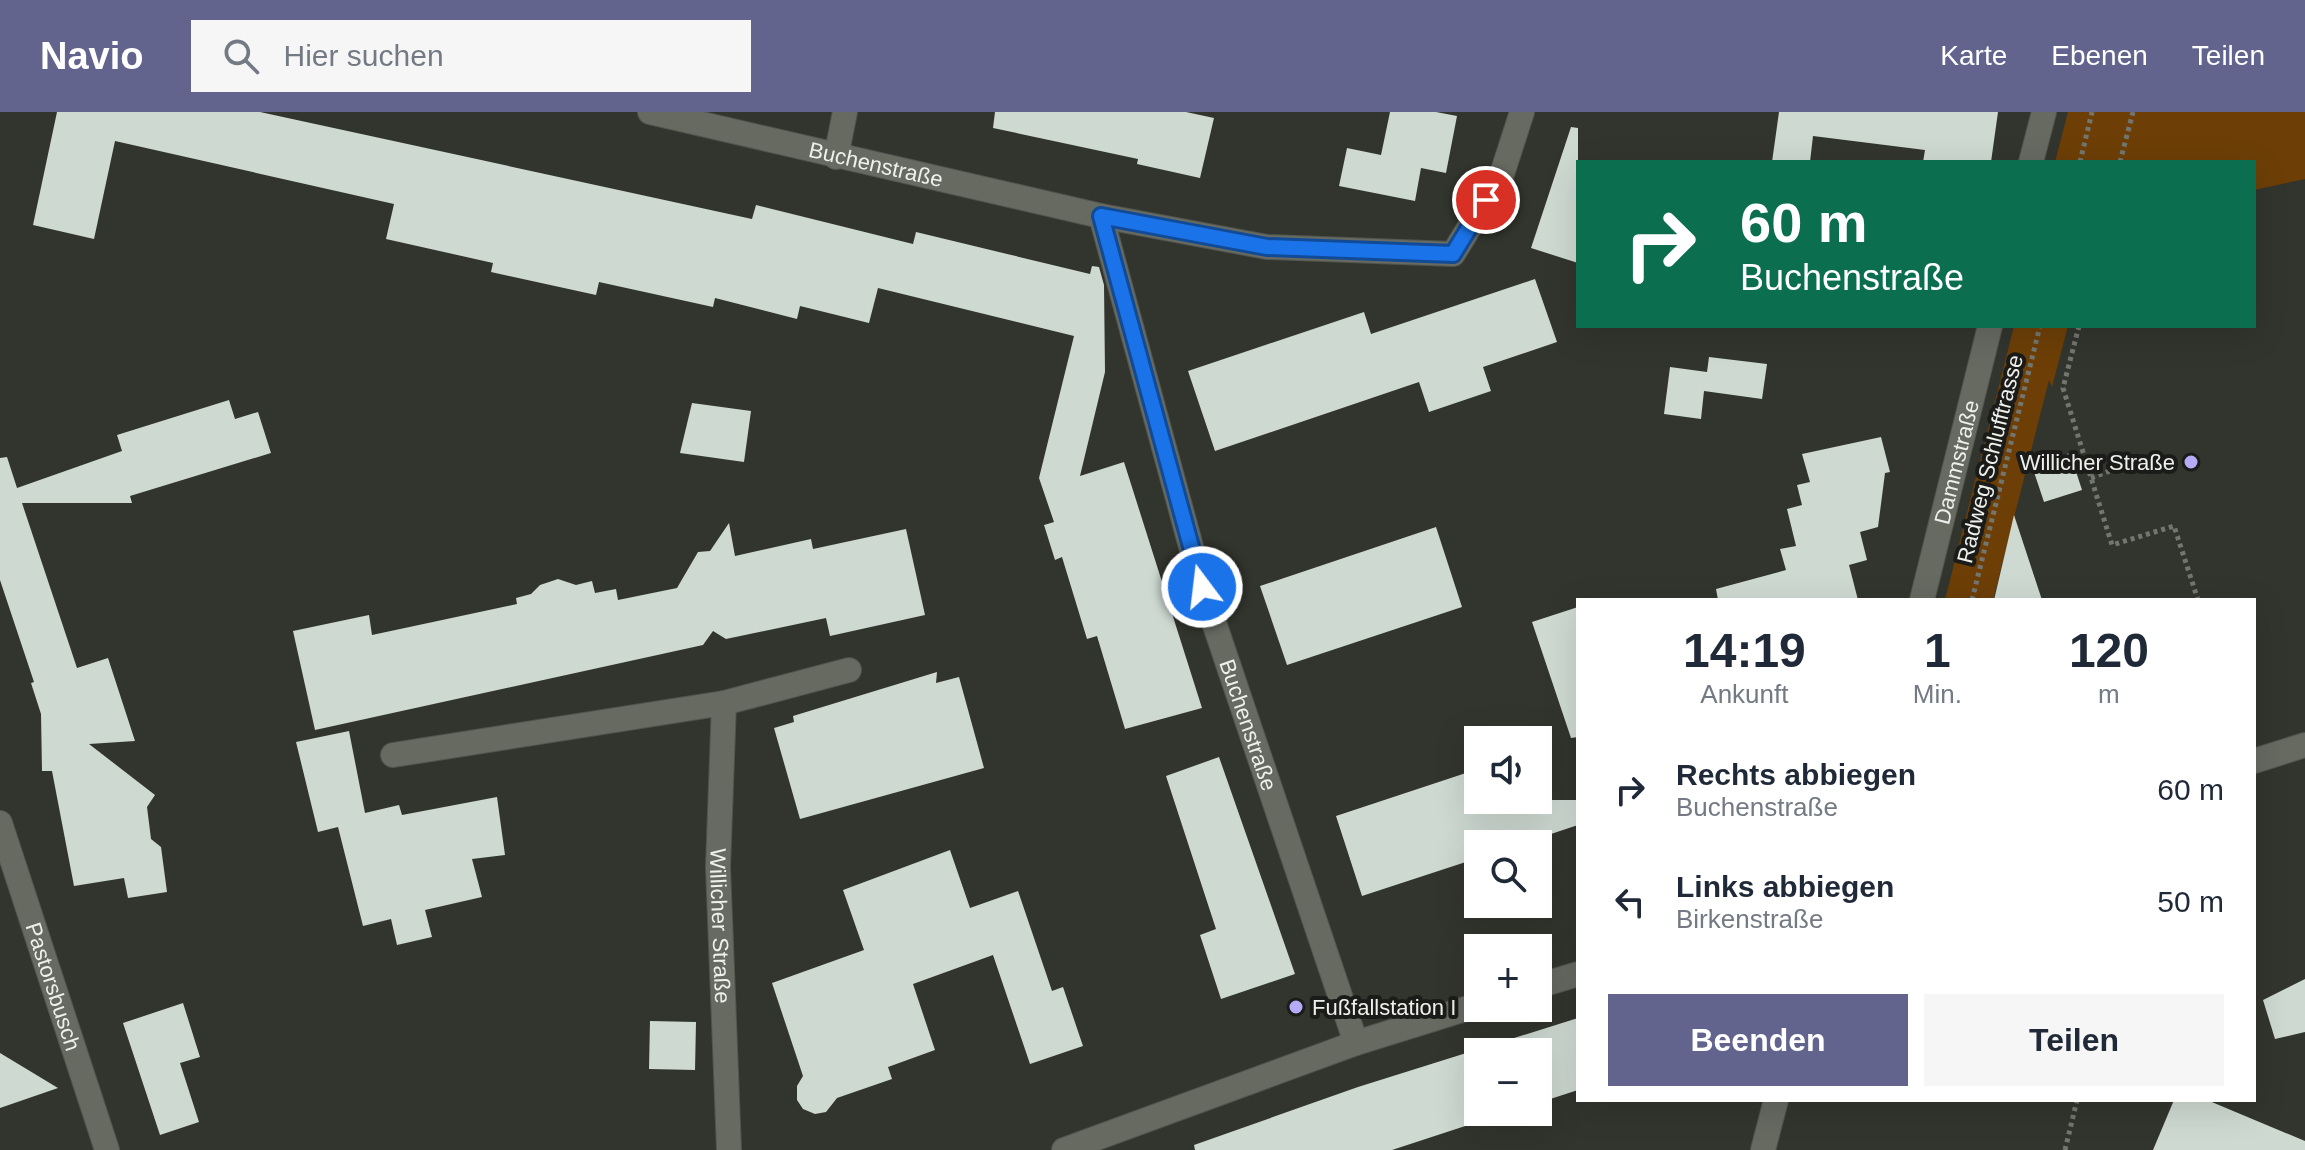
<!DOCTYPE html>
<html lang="de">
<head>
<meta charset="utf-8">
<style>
  body { margin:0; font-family:Helvetica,sans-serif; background:#f6f6f7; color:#1f2937; height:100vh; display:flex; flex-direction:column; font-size:30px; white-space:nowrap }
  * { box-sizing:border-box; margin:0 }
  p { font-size:26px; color:#747a83 }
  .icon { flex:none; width:44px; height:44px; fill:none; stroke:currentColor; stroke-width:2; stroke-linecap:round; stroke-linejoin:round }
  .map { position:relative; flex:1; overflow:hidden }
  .panel { position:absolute; left:1576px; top:486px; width:680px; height:504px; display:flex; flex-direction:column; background:#fff; border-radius:0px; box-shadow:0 8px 32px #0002 }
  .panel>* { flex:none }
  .top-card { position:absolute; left:1576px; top:48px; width:680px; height:168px; border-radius:0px; box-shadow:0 8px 32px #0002; background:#0b6e4f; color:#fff; overflow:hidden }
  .controls { position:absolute; left:1464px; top:614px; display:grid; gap:16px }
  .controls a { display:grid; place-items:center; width:88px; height:88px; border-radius:0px; background:#fff; box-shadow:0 8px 32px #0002; font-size:40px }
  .pin { position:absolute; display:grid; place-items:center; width:68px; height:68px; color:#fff; margin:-34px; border:4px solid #fff; border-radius:50%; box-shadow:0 2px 8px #0007 }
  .me { position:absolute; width:88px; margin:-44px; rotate:345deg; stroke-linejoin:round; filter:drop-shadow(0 0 6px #0008) }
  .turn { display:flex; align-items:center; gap:28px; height:168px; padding:0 32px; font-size:36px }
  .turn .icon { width:104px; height:104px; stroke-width:2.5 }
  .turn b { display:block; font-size:56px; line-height:68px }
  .eta { display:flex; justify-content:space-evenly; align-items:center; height:136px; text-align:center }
  .eta b { font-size:48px; font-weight:600; line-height:56px }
  .action { display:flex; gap:16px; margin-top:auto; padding:16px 32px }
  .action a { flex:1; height:92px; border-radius:0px; background:#62648e; color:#fff; font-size:32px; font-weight:600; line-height:92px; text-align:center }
  .action a+a { background:#f6f6f7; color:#1f2937 }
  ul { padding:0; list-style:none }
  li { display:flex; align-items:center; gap:24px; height:112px; padding:0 32px }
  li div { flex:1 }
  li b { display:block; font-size:30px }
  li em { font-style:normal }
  header { display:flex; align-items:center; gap:48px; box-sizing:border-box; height:112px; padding:0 40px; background:#62648e; color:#fff }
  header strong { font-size:38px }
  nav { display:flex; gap:44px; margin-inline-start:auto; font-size:28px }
  .search { width:560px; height:72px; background:#f6f6f7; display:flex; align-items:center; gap:20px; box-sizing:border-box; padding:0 28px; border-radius:0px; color:#747a83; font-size:30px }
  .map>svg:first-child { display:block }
  .green { fill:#6d3f07 }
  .building { fill:#ced9d2 }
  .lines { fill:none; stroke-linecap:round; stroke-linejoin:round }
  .street-casing { stroke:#51544d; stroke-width:26 }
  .path { stroke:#73756f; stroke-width:5; stroke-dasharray:4 4; stroke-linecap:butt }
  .street { stroke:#666a61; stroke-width:24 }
  .route-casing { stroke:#114b97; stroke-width:20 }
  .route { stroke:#1a73e8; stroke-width:14 }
  .poi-dot { fill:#b5acf8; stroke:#1b1c19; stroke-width:3 }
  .labels { text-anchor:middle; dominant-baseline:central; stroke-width:8; stroke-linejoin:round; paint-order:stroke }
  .street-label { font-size:22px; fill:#eef0eb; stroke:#1b1c19 }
  .poi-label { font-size:22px; fill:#eef0eb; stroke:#1b1c19; text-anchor:end }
</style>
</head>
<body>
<header>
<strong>Navio</strong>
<div class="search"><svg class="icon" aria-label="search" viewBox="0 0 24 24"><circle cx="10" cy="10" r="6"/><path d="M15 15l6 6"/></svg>Hier suchen</div>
<nav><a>Karte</a><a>Ebenen</a><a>Teilen</a></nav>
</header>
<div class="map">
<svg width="2305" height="1038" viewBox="0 0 2305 1038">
  <rect width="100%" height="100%" fill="#32352d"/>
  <g class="green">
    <polygon points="2068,0 2305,0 2305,67 2254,78 2254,50 2055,50"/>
    <polygon points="2014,214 2068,214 2052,275 2049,268 1993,488 1945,488"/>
  </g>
  <g class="building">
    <polygon points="57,0 260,0 752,107 756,93 913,132 916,120 1090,162 1092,154 1099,155 1104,173 1105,260 1080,364 1124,350 1202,596 1125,617 1097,524 1087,527 1062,445 1055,448 1044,413 1054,410 1039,366 1074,224 878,176 869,211 800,194 797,207 715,186 713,195 599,170 596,183 491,160 493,151 386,127 394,92 115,29 94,127 33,113"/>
    <polygon points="995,0 1186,0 1214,6 1200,66 1137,52 1138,47 993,16"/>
    <polygon points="1390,0 1436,0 1457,4 1446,61 1421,56 1415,89 1339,74 1347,36 1381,43"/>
    <polygon points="1779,0 1998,0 1991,50 1923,50 1925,38 1813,24 1810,50 1772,50"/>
    <polygon points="1571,15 1578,16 1578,151 1531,136"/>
    <polygon points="1535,167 1557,230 1483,255 1491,279 1429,300 1419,270 1215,339 1188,259 1364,200 1371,222"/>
    <polygon points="1709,245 1767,252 1762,287 1704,279 1701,307 1664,302 1670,255 1707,260 1705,275"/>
    <polygon points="229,288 235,307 258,300 271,341 130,384 132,391 22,391 77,556 108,546 135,629 89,632 155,683 147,695 151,727 161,735 167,780 128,786 124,766 74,774 52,659 42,659 41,602 31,571 34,570 0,468 0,346 7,345 17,376 122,339 117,323"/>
    <polygon points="692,291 751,299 744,350 680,341"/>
    <polygon points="1881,325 1890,360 1885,361 1878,415 1860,420 1867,448 1849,453 1858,488 1718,488 1716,477 1786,458 1780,437 1796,434 1787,397 1802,393 1797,373 1810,370 1802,342"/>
    <polygon points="2070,341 2082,378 2044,390 2032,354"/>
    <polygon points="2014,403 2042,488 1994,488"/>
    <polygon points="729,411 735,444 811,427 813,437 906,417 925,503 830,524 826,506 726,527 713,519 703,533 315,618 293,519 369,503 372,523 517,492 516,486 531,482 540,473 558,467 576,473 592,469 595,481 616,477 618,488 677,476 698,440 710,439"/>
    <polygon points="1436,415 1462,495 1287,553 1260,474"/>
    <polygon points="1578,495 1578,625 1571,626 1532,510"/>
    <polygon points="937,560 936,571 959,565 984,656 800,707 774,616 794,610 793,604"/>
    <polygon points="349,619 365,701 399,693 402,703 497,685 505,743 472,747 482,785 425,798 432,825 397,833 391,807 363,814 338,715 318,720 296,630"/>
    <polygon points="1219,645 1295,862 1221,887 1200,823 1216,817 1166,664"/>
    <polygon points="1478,657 1478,688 1578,688 1578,713 1521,732 1478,732 1478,746 1362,784 1336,704"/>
    <polygon points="950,738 970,796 1018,779 1052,879 1063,875 1083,934 1030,952 993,843 913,872 935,938 888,955 892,967 837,986 826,1000 815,1002 803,997 797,988 797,974 803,964 772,871 864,838 843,778"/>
    <polygon points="2305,867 2305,920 2275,927 2263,888"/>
    <polygon points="183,891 200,945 180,951 199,1010 160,1023 123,911"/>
    <polygon points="1578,906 1578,978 1538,991 1538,940 1478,940 1478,1000 1508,1000 1392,1038 1195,1038 1194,1033 1358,975"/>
    <polygon points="650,909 696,910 695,958 649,957"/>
    <polygon points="0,941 58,976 0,996"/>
    <polygon points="2174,988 2207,988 2305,1029 2305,1038 2153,1038"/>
  </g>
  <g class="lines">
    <g class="street-casing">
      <g id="street">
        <path id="s1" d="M 650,0 L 1101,104 L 1267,135 L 1453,142 L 1502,62 L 1522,0"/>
        <polyline points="836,45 845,0"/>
        <polyline points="2031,50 2044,0"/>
        <path id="s2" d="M 1101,104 L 1202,475 L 1356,931"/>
        <path id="s3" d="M 1922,488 L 1990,214"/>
        <polyline points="724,591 849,558"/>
        <path id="s4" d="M 393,643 L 724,591 L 718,755 L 729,1038"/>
        <polyline points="2254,649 2305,633"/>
        <path id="s5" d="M 0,711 L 107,1038"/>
        <polyline points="1538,874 1578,862"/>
        <polyline points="1064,1038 1356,931 1478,893"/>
        <polyline points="1763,1038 1776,988"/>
      </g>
    </g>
    <g class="path">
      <polyline points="2080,50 2092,0"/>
      <polyline points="2120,50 2133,0"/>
      <polyline points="2079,214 2063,276 2112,433 2174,414 2198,488"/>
      <polyline points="2091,366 2136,349"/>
      <polyline points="1972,488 2040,214"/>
      <polyline points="2065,1038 2077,988"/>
    </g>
    <use href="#street" class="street"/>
  </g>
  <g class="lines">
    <g class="route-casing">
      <polyline id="route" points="1202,475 1101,104 1267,135 1453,142 1486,88"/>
    </g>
    <use href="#route" class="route"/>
  </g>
  <g class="poi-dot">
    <circle cx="2191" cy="350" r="8"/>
    <circle cx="1296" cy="895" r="8"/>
  </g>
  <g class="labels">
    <g class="street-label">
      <text stroke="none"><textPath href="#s1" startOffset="232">Buchenstraße</textPath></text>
      <text transform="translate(1990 347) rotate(-76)">Radweg Schlufftrasse</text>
      <text stroke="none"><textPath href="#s3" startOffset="142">Dammstraße</textPath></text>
      <text stroke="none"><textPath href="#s2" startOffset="530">Buchenstraße</textPath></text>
      <text stroke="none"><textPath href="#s4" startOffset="558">Willicher Straße</textPath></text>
      <text stroke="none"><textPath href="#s5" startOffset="172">Pastorsbusch</textPath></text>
    </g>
    <g class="poi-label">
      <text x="2175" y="350">Willicher Straße</text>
      <text x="1312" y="895" text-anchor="start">Fußfallstation I</text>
    </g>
  </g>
</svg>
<div class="controls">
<a><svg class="icon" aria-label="sound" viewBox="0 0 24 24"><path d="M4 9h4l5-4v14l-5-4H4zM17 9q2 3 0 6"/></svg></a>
<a><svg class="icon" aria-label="search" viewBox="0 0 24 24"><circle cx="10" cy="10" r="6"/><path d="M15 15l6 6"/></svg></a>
<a>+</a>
<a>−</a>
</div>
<div class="pin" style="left:1486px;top:88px;background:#d93025"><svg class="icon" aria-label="arrive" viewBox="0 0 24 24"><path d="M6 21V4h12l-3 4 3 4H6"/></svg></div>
<svg class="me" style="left:1202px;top:475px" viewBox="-20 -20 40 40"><circle r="17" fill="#1a73e8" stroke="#fff" stroke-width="3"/><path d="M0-11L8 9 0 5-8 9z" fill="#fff"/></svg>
<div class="top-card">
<div class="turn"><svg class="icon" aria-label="right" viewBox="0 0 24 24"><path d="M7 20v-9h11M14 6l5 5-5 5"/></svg><div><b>60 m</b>Buchenstraße</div></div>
</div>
<section class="panel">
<div class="eta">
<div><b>14:19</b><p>Ankunft</p></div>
<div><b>1</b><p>Min.</p></div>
<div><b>120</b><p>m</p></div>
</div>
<ul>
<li><svg class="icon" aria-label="right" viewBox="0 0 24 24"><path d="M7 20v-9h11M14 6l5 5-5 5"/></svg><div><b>Rechts abbiegen</b><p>Buchenstraße</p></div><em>60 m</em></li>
<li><svg class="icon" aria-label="left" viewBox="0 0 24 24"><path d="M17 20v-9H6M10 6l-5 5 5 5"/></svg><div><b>Links abbiegen</b><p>Birkenstraße</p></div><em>50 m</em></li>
</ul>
<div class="action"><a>Beenden</a><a>Teilen</a></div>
</section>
</div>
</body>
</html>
